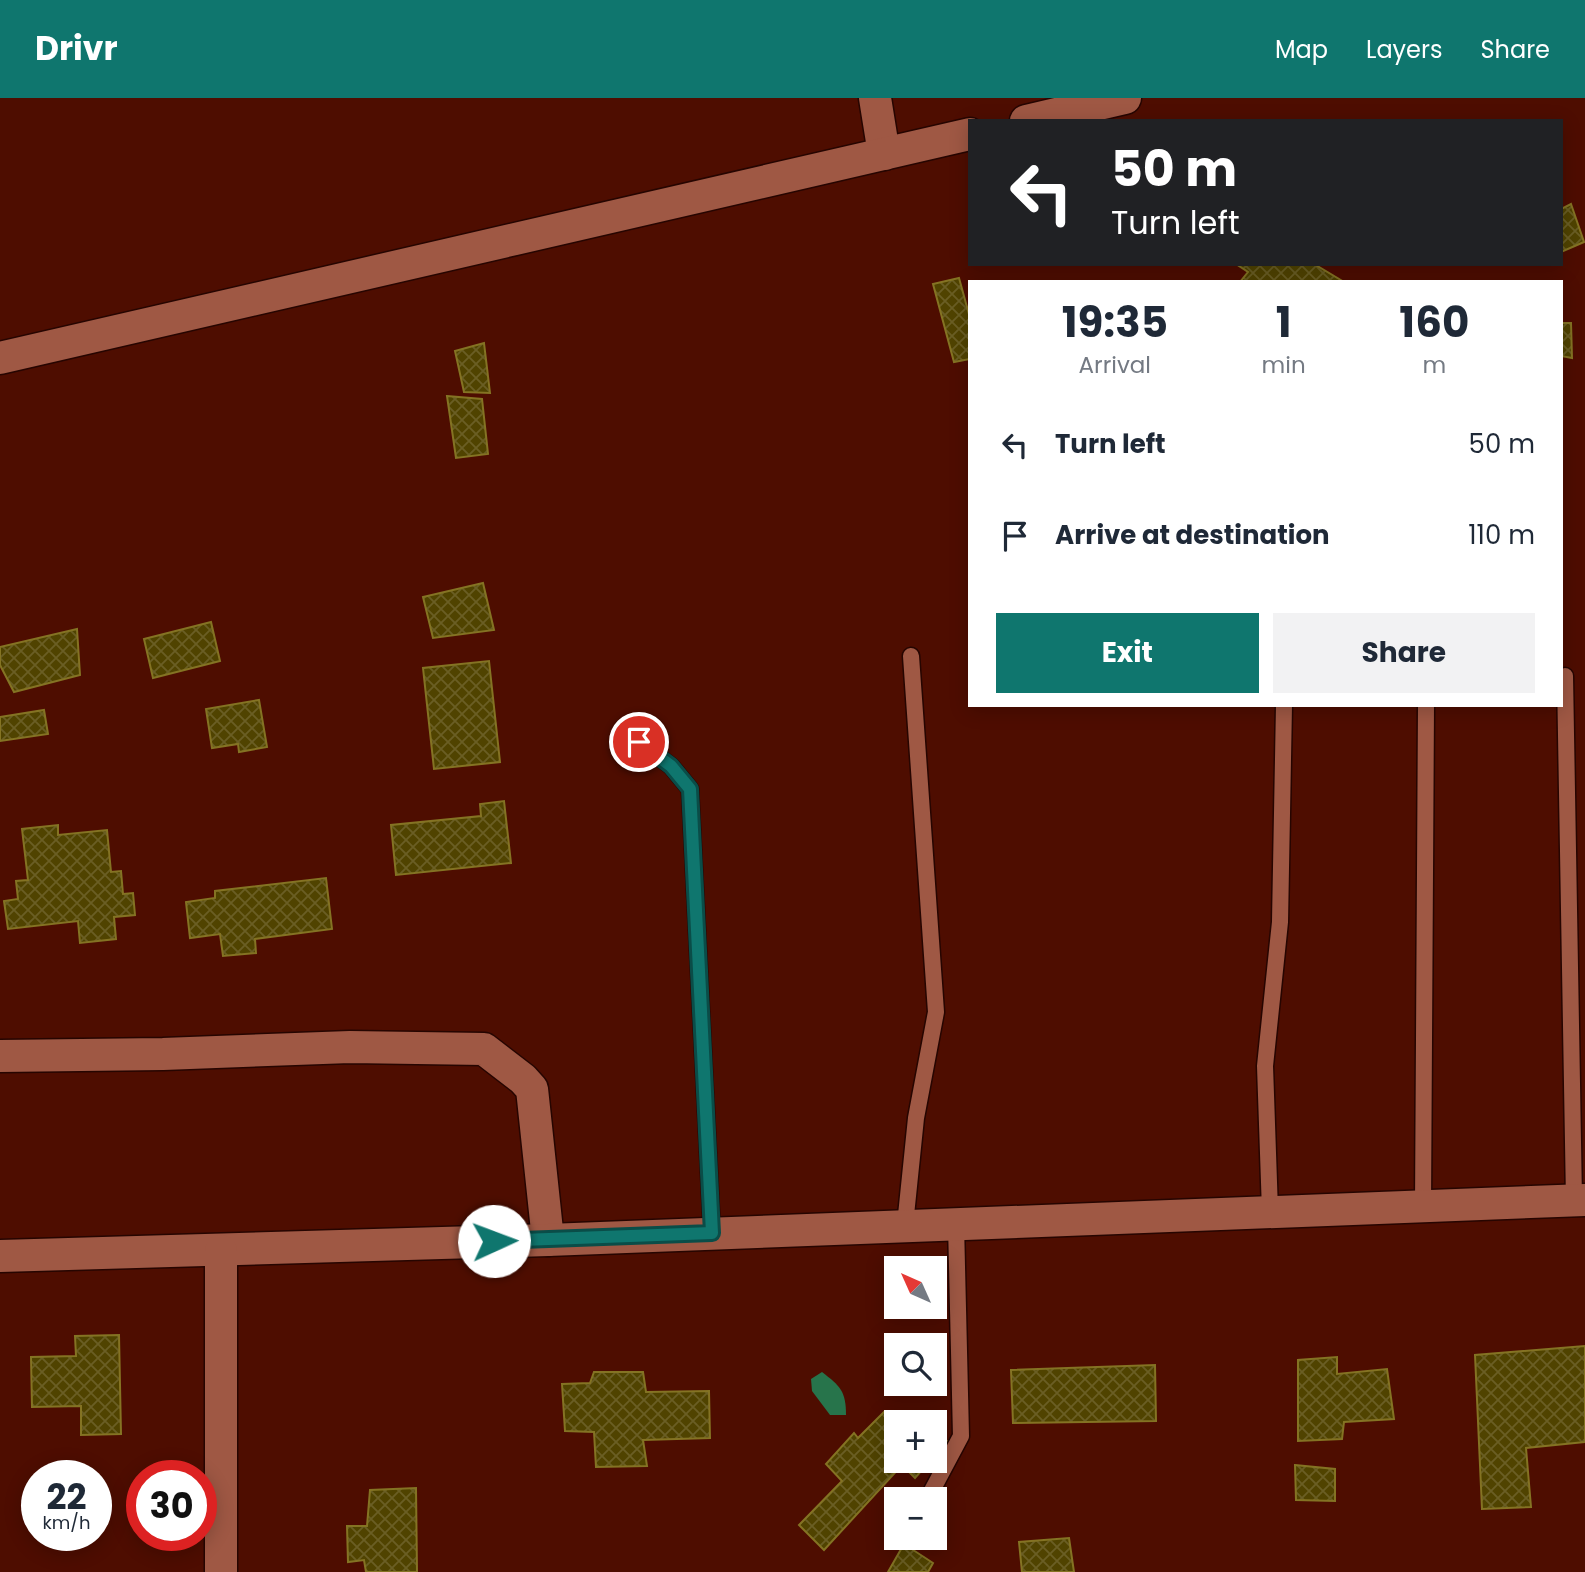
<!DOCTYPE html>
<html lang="en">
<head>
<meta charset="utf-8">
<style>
  body { margin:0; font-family:Poppins,sans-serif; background:#f2f2f3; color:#1f2937; height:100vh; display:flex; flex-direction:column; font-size:26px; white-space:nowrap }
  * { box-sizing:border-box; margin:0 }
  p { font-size:23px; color:#747a83 }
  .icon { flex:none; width:38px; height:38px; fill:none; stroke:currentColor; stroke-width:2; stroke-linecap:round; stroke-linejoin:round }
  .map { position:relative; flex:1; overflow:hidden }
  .side { position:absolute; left:968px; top:182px; width:595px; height:427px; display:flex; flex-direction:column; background:#fff; border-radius:0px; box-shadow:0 4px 18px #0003 }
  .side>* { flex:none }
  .banner { position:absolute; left:968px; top:21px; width:595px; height:147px; border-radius:0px; box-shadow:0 4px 18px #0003; background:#202124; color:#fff; overflow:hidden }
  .needle { width:46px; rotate:315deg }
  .controls { position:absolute; left:884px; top:1158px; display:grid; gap:14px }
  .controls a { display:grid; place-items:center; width:63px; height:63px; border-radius:0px; background:#fff; box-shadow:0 4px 18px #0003; font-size:35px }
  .speed { position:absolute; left:21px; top:1362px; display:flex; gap:14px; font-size:35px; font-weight:700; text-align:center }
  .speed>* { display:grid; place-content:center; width:91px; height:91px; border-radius:50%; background:#fff; box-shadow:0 4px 18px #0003; line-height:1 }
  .speed small { font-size:18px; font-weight:400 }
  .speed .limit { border:10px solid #d22; background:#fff; color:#111 }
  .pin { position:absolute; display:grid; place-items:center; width:60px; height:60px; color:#fff; margin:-30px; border:4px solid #fff; border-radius:50%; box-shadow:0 2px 7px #0007 }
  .me { position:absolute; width:77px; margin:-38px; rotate:88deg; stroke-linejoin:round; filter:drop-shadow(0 0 5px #0008) }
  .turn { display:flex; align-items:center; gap:24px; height:147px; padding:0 28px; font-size:32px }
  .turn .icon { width:91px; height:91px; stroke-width:2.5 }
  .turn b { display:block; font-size:49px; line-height:60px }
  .eta { display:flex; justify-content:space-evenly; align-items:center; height:119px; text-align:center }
  .eta b { font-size:42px; font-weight:700; line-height:49px }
  .primary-button { display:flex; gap:14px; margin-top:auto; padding:14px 28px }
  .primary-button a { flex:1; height:80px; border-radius:0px; background:#0f766e; color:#fff; font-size:28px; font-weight:700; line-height:80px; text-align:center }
  .primary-button a+a { background:#f2f2f3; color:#1f2937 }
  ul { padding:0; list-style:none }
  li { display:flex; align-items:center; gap:21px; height:91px; padding:0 28px }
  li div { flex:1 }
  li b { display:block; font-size:26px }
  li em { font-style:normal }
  header { display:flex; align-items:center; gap:42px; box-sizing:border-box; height:98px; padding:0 35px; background:#0f766e; color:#fff }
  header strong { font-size:33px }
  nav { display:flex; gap:38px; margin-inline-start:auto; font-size:24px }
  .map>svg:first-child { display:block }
  .water { fill:#27744b }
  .building { fill:url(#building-cross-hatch); stroke:#847323; stroke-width:2 }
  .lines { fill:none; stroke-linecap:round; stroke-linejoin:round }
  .lane-casing { stroke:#260500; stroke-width:19 }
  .street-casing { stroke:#260500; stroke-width:35 }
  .lane { stroke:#9f5844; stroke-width:16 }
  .street { stroke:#9f5844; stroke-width:32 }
  .route-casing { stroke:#0a4d48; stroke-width:18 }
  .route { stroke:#0f766e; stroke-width:12 }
</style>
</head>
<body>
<header>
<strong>Drivr</strong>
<nav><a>Map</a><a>Layers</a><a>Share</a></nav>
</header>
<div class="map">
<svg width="1585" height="1474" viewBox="0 0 1585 1474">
  <defs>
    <pattern id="building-cross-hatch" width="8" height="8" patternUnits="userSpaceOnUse" patternTransform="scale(1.75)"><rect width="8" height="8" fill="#504300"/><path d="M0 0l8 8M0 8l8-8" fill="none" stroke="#6a5e24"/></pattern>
  </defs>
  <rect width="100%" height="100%" fill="#4e0d00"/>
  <path class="water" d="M 822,1274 C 840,1288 846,1293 846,1317 L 830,1317 L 812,1293 L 811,1281 Z"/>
  <g class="building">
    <polygon points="1571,106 1584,144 1561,154 1561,111"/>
    <polygon points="1236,166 1314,166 1344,184 1240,184 1248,174"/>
    <polygon points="959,180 970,220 970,261 954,264 933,186"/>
    <polygon points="1561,225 1571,225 1572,260 1561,258"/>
    <polygon points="484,245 490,295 464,294 455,253"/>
    <polygon points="447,298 482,301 488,356 456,360"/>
    <polygon points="483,485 494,532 433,540 423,499"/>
    <polygon points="211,524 220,563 153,580 144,541"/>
    <polygon points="77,531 80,577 14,594 0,567 0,549"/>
    <polygon points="489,563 500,664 434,671 423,570"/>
    <polygon points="259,602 267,649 239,654 238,646 212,650 206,611"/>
    <polygon points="44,612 48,636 0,643 0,619"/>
    <polygon points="504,703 511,765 396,777 391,727 481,718 480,706"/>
    <polygon points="58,727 58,737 107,732 111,774 121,773 123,796 133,795 135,817 114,819 116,841 80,845 78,823 8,831 4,803 18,801 16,783 28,782 22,731"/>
    <polygon points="326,780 332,831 255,841 256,855 223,858 220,836 190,840 186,804 215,800 215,793"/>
    <polygon points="119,1237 121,1336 81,1337 81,1308 32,1309 31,1259 76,1258 75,1238"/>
    <polygon points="1585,1248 1585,1344 1526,1350 1531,1409 1482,1411 1475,1257"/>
    <polygon points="1337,1259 1337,1276 1387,1271 1394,1321 1344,1324 1342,1341 1298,1343 1298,1262"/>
    <polygon points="1155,1267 1156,1323 1013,1325 1011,1272"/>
    <polygon points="594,1274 643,1274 646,1294 709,1293 710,1340 643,1342 647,1368 596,1369 594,1334 565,1333 562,1286 590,1285"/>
    <polygon points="884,1314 896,1326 896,1363 930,1363 915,1380 902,1367 824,1452 799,1427 842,1383 826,1366 854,1335 858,1340"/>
    <polygon points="934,1331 948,1344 934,1359"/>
    <polygon points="1295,1367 1335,1371 1335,1403 1296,1402"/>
    <polygon points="416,1390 417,1474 366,1474 364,1462 348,1464 347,1428 367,1428 370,1392"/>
    <polygon points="1069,1440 1074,1474 1022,1474 1019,1444"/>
    <polygon points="904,1446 933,1465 928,1474 888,1474"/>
  </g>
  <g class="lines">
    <g class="lane-casing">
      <g id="lane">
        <polyline points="1565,578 1574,1102"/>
        <polyline points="639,644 671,668 690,691 712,1135"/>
        <polyline points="1423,1108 1426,607"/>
        <polyline points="1270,1113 1265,968 1280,824 1284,607"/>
        <polyline points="905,1127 916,1020 936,914 911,558"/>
        <polyline points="927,1402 961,1338 956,1126"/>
      </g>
    </g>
    <g class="street-casing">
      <g id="street">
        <polyline points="875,0 884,56"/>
        <polyline points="1026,23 1125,0"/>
        <polyline points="0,260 970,36"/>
        <polyline points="0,958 163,956 350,949 484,951 523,981 532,991 548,1142"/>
        <polyline points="0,1158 548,1142 1585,1102"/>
        <polyline points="221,1474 221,1153"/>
      </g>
    </g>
    <use href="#lane" class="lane"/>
    <use href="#street" class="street"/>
  </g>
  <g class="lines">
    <g class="route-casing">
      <polyline id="route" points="494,1143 712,1135 690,691 671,668 639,644"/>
    </g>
    <use href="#route" class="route"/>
  </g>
</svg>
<div class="controls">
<a><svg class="needle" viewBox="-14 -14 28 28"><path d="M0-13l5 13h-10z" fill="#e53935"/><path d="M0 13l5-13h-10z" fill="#747a83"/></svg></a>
<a><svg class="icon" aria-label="search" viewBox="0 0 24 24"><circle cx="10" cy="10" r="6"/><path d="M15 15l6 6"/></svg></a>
<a>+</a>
<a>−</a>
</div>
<div class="speed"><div>22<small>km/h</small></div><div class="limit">30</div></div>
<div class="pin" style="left:639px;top:644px;background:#d93025"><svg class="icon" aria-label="arrive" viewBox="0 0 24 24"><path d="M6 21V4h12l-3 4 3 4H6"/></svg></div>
<svg class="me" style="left:494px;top:1143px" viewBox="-20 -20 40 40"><circle r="19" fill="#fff"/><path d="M0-13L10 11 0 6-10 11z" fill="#0f766e"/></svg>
<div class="banner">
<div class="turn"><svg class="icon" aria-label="left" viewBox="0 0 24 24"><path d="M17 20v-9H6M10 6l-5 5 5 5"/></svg><div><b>50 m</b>Turn left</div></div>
</div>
<section class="side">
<div class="eta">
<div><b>19:35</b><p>Arrival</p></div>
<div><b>1</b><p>min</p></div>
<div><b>160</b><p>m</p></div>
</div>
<ul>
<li><svg class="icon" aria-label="left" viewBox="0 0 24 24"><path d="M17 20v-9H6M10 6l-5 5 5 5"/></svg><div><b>Turn left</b></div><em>50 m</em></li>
<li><svg class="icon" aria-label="arrive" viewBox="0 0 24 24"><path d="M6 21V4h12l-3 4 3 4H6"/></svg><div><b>Arrive at destination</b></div><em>110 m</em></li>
</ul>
<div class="primary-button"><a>Exit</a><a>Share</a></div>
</section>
</div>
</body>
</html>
